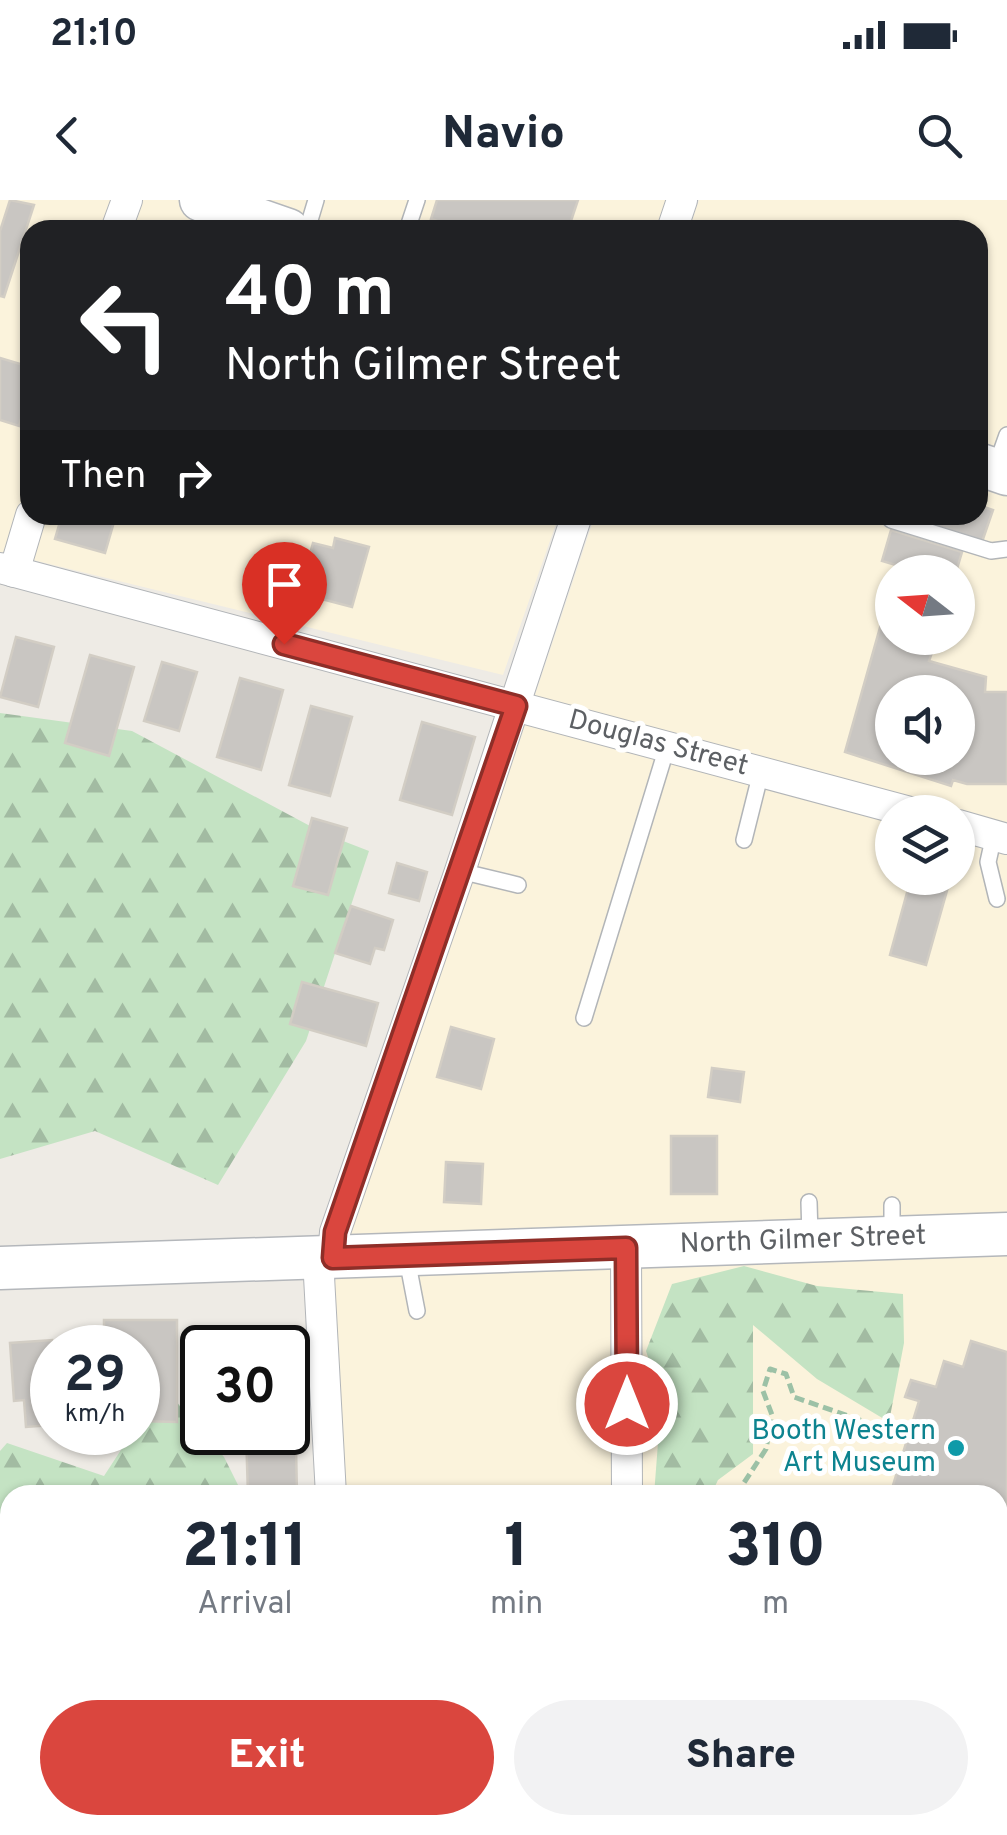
<!DOCTYPE html>
<html lang="en">
<head>
<meta charset="utf-8">
<style>
  body { margin:0; font-family:Overpass,sans-serif; background:#f2f2f3; color:#1f2937; height:100vh; display:flex; flex-direction:column; font-size:38px; white-space:nowrap }
  * { box-sizing:border-box; margin:0 }
  p { font-size:32px; color:#747a83 }
  .icon { flex:none; width:55px; height:55px; fill:none; stroke:currentColor; stroke-width:2; stroke-linecap:round; stroke-linejoin:round }
  .map { position:relative; flex:1; overflow:hidden }
  .details { position:absolute; left:0px; top:1285px; width:1008px; height:350px; display:flex; flex-direction:column; background:#fff; border-radius:30px 30px 0 0; box-shadow:0 2px 8px #0004 }
  .details>* { flex:none }
  .hud { position:absolute; left:20px; top:20px; width:968px; height:305px; border-radius:30px; box-shadow:0 2px 8px #0004; background:#202124; color:#fff; overflow:hidden }
  .needle { width:65px; rotate:287deg }
  .tools { position:absolute; left:875px; top:355px; display:grid; gap:20px }
  .tools a { display:grid; place-items:center; width:100px; height:100px; border-radius:50%; background:#fff; box-shadow:0 2px 8px #0004; font-size:50px }
  .speed { position:absolute; left:30px; top:1125px; display:flex; gap:20px; font-size:50px; font-weight:700; text-align:center }
  .speed>* { display:grid; place-content:center; width:130px; height:130px; border-radius:50%; background:#fff; box-shadow:0 2px 8px #0004; line-height:1 }
  .speed small { font-size:25px; font-weight:400 }
  .speed .limit { border:5px solid #111; border-radius:15px; background:#fff; color:#111 }
  .pin { position:absolute; display:grid; place-items:center; width:85px; height:85px; color:#fff; margin:-102px -42px; border-radius:50% 50% 50% 0; rotate:-45deg; box-shadow:0 0 10px #0007 }
  .pin .icon { rotate:45deg }
  .me { position:absolute; width:110px; margin:-55px; rotate:0deg; stroke-linejoin:round; filter:drop-shadow(0 0 8px #0008) }
  .turn { display:flex; align-items:center; gap:35px; height:210px; padding:0 40px; font-size:45px }
  .turn .icon { width:130px; height:130px; stroke-width:2.5 }
  .turn b { display:block; font-size:70px; line-height:85px }
  .then { display:flex; align-items:center; height:95px; padding:0 40px; background:#0003; gap:20px; font-size:38px }
  .eta { display:flex; justify-content:space-evenly; align-items:center; height:170px; text-align:center }
  .eta b { font-size:60px; font-weight:800; line-height:70px }
  .primary-button { display:flex; gap:20px; margin-top:auto; padding:20px 40px }
  .primary-button a { flex:1; height:115px; border-radius:60px; background:#da463e; color:#fff; font-size:40px; font-weight:800; line-height:115px; text-align:center }
  .primary-button a+a { background:#f2f2f3; color:#1f2937 }
  .status { display:flex; justify-content:space-between; align-items:center; height:70px; padding:0 50px; background:#fff; direction:ltr }
  .status svg { height:28px; fill:currentColor }
  header { display:flex; justify-content:space-between; align-items:center; height:130px; padding:0 40px; background:#fff; font-size:45px; font-weight:800 }
  .map>svg:first-child { display:block }
  .commercial { fill:#fbf3dc; fill-rule:evenodd }
  .forest { fill:url(#forest-firs) }
  .building { fill:#c9c6c2; stroke:#d2cdc4; stroke-width:2.5; fill-rule:evenodd }
  .lines { fill:none; stroke-linecap:round; stroke-linejoin:round }
  .lane-casing { stroke:#b2b5b8; stroke-width:18 }
  .street-casing { stroke:#b2b5b8; stroke-width:32 }
  .secondary-casing { stroke:#b4b7bb; stroke-width:45 }
  .path { stroke:#9cc1a6; stroke-width:5; stroke-dasharray:10 5; stroke-linecap:butt }
  .lane { stroke:#fff; stroke-width:15 }
  .street { stroke:#fff; stroke-width:30 }
  .secondary { stroke:#fff; stroke-width:42 }
  .rail { stroke:#b3b4b4; stroke-width:8; stroke-dasharray:2.5 12; stroke-linecap:butt }
  .route-casing { stroke:#8e2e28; stroke-width:25 }
  .route { stroke:#da463e; stroke-width:18 }
  .culture-dot { fill:#0f9aa8; stroke:#fff; stroke-width:4 }
  .labels { text-anchor:middle; dominant-baseline:central; stroke-width:10; stroke-linejoin:round; paint-order:stroke }
  .street-label { font-size:28px; fill:#5d6064; stroke:#fff }
  .culture-label { font-size:28px; fill:#0d838f; stroke:#fff; text-anchor:end }
</style>
</head>
<body>
<div class="status"><b>21:10</b><svg viewBox="0 0 49 12"><path d="M0 12V9h3v3zM5 12V6h3v6zM10 12V3h3v9zM15 12V0h3v12zM26 1h20v11H26zM47 4h2v5h-2z"/></svg></div>
<header><svg class="icon" aria-label="back" viewBox="0 0 24 24"><path d="M15 5l-7 7 7 7"/></svg>Navio<svg class="icon" aria-label="search" viewBox="0 0 24 24"><circle cx="10" cy="10" r="6"/><path d="M15 15l6 6"/></svg></header>
<div class="map">
<svg width="1007" height="1635" viewBox="0 0 1007 1635">
  <defs>
    <pattern id="forest-firs" width="22" height="20" patternUnits="userSpaceOnUse" patternTransform="scale(2.5)"><rect width="22" height="20" fill="#c4e3c3"/><path d="M5 1l3.5 6h-7zM16 11l3.5 6h-7z" fill="#a2bba2"/></pattern>
  </defs>
  <rect width="100%" height="100%" fill="#eeebe5"/>
  <g class="commercial">
    <polygon points="0,0 669,0 658,30 30,30 30,315 559,315 503,475 0,352"/>
    <path d="M 699,0 L 1007,0 L 1007,1635 L 354,1635 L 354,1625 L 998,1625 L 998,1295 L 341,1295 L 333,1089 L 460,671 L 520,540 L 595,315 L 978,315 L 978,30 L 689,30 ZM 892,372 L 958,372 L 958,438 L 892,438 ZM 892,492 L 958,492 L 958,558 L 892,558 ZM 892,612 L 958,612 L 958,678 L 892,678 Z"/>
  </g>
  <g class="forest">
    <polygon points="0,513 132,531 325,634 369,651 306,841 218,985 95,931 0,959"/>
    <polygon points="744,1066 817,1086 903,1094 904,1143 889,1222 817,1179 753,1125 753,1254 718,1280 711,1295 654,1295 658,1243 666,1211 646,1151 672,1084"/>
    <polygon points="163,1186 224,1257 243,1295 10,1295 10,1439 0,1443 0,1251 7,1243 104,1276 132,1233 138,1232 138,1225"/>
  </g>
  <g class="building">
    <polygon points="10,0 34,5 4,97 0,96 0,31"/>
    <polygon points="437,0 578,0 568,30 465,30 431,19"/>
    <polygon points="0,158 30,167 30,188 19,226 0,220"/>
    <polygon points="978,305 993,310 982,342 902,315 978,315"/>
    <polygon points="62,315 116,315 105,353 55,339"/>
    <polygon points="891,330 962,352 956,372 919,372 882,361"/>
    <polygon points="335,338 369,347 352,407 299,393 313,343 333,348"/>
    <path d="M 881,424 L 892,426 L 892,438 L 937,438 L 929,461 L 986,477 L 985,492 L 1007,492 L 1007,584 L 967,584 L 953,580 L 951,586 L 845,552 ZM 892,492 L 958,492 L 958,558 L 892,558 Z"/>
    <polygon points="16,437 54,447 38,507 0,497"/>
    <polygon points="90,455 134,467 109,556 65,543"/>
    <polygon points="162,462 197,472 179,531 144,521"/>
    <polygon points="240,478 283,490 261,570 217,557"/>
    <polygon points="311,506 352,517 330,596 289,585"/>
    <polygon points="422,522 475,537 452,615 400,600"/>
    <polygon points="312,618 347,628 328,695 293,686"/>
    <polygon points="397,663 427,672 419,701 389,693"/>
    <polygon points="911,678 950,680 926,765 890,755"/>
    <polygon points="351,706 393,720 384,750 375,748 370,764 335,753"/>
    <polygon points="302,782 378,803 366,846 290,824"/>
    <polygon points="451,827 494,839 481,889 437,877"/>
    <polygon points="712,868 744,872 740,902 708,897"/>
    <rect x="671" y="936" width="46" height="58"/>
    <polygon points="446,962 483,964 481,1004 444,1002"/>
    <polygon points="104,1120 177,1120 177,1222 138,1221 138,1148 104,1148"/>
    <polygon points="52,1140 52,1225 26,1227 24,1200 14,1201 10,1143"/>
    <polygon points="971,1141 1007,1152 1007,1425 1000,1423 998,1431 998,1295 890,1295 919,1201 905,1197 911,1180 936,1187 944,1161 963,1167"/>
    <polygon points="288,1198 295,1198 297,1295 248,1295 246,1232 288,1232"/>
  </g>
  <g class="lines">
    <g class="lane-casing">
      <g id="lane">
        <polyline points="307,30 316,0"/>
        <polyline points="407,30 417,0"/>
        <polyline points="995,269 1007,235"/>
        <polyline points="886,315 891,320 991,351 1007,349"/>
        <polyline points="994,635 988,662 997,699"/>
        <polyline points="744,640 761,572"/>
        <polyline points="460,671 518,685"/>
        <polyline points="584,818 667,547"/>
        <polyline points="809,1002 810,1036"/>
        <polyline points="892,1005 892,1033"/>
        <polyline points="407,1059 417,1111"/>
        <polyline points="120,1625 122,1635"/>
      </g>
    </g>
    <g class="street-casing">
      <g id="street">
        <polyline points="116,30 127,0"/>
        <polyline points="672,30 682,0"/>
        <polyline points="0,368 910,612"/>
        <polyline points="14,372 31,315"/>
        <polyline points="958,625 1007,639"/>
        <polyline points="626,1047 627,1295"/>
        <polyline points="318,1058 331,1295"/>
        <polyline points="333,1058 335,1032 460,671 577,315"/>
        <polyline points="998,1520 1007,1519"/>
        <polyline points="216,1635 271,1625"/>
      </g>
    </g>
    <g class="secondary-casing">
      <g id="secondary">
        <polyline points="201,0 288,30"/>
        <polyline points="978,264 1007,274"/>
        <polyline points="0,1068 1007,1034"/>
      </g>
    </g>
    <polyline class="path" points="736,1295 766,1249 772,1215 763,1191 770,1169 786,1174 794,1197 874,1225"/>
    <use href="#lane" class="lane"/>
    <use href="#street" class="street"/>
    <use href="#secondary" class="secondary"/>
    <g class="rail">
      <polyline points="998,1573 1007,1572"/>
      <polyline points="517,1635 582,1625"/>
    </g>
  </g>
  <g class="lines">
    <g class="route-casing">
      <polyline id="route" points="284,444 516,506 335,1032 333,1058 626,1048 627,1204"/>
    </g>
    <use href="#route" class="route"/>
  </g>
  <circle class="culture-dot" cx="956" cy="1248" r="10"/>
  <g class="labels">
    <g class="street-label">
      <text transform="translate(658 544) rotate(15)">Douglas Street</text>
      <text transform="translate(803 1041) rotate(-2)">North Gilmer Street</text>
    </g>
    <g class="culture-label">
      <text x="936" y="1232">Booth Western<tspan x="936" dy="32">Art Museum</tspan></text>
    </g>
  </g>
</svg>
<div class="tools">
<a><svg class="needle" viewBox="-14 -14 28 28"><path d="M0-13l5 13h-10z" fill="#e53935"/><path d="M0 13l5-13h-10z" fill="#747a83"/></svg></a>
<a><svg class="icon" aria-label="sound" viewBox="0 0 24 24"><path d="M4 9h4l5-4v14l-5-4H4zM17 9q2 3 0 6"/></svg></a>
<a><svg class="icon" aria-label="layers" viewBox="0 0 24 24"><path d="M12 4l9 5-9 5-9-5zM3 14l9 5 9-5"/></svg></a>
</div>
<div class="speed"><div>29<small>km/h</small></div><div class="limit">30</div></div>
<div class="pin" style="left:284px;top:444px;background:#d93025"><svg class="icon" aria-label="arrive" viewBox="0 0 24 24"><path d="M6 21V4h12l-3 4 3 4H6"/></svg></div>
<svg class="me" style="left:627px;top:1204px" viewBox="-20 -20 40 40"><circle r="17" fill="#da463e" stroke="#fff" stroke-width="3"/><path d="M0-11L8 9 0 5-8 9z" fill="#fff"/></svg>
<div class="hud">
<div class="turn"><svg class="icon" aria-label="left" viewBox="0 0 24 24"><path d="M17 20v-9H6M10 6l-5 5 5 5"/></svg><div><b>40 m</b>North Gilmer Street</div></div>
<div class="then">Then<svg class="icon" aria-label="right" viewBox="0 0 24 24"><path d="M7 20v-9h11M14 6l5 5-5 5"/></svg></div>
</div>
<section class="details">
<div class="eta">
<div><b>21:11</b><p>Arrival</p></div>
<div><b>1</b><p>min</p></div>
<div><b>310</b><p>m</p></div>
</div>
<div class="primary-button"><a>Exit</a><a>Share</a></div>
</section>
</div>
</body>
</html>
